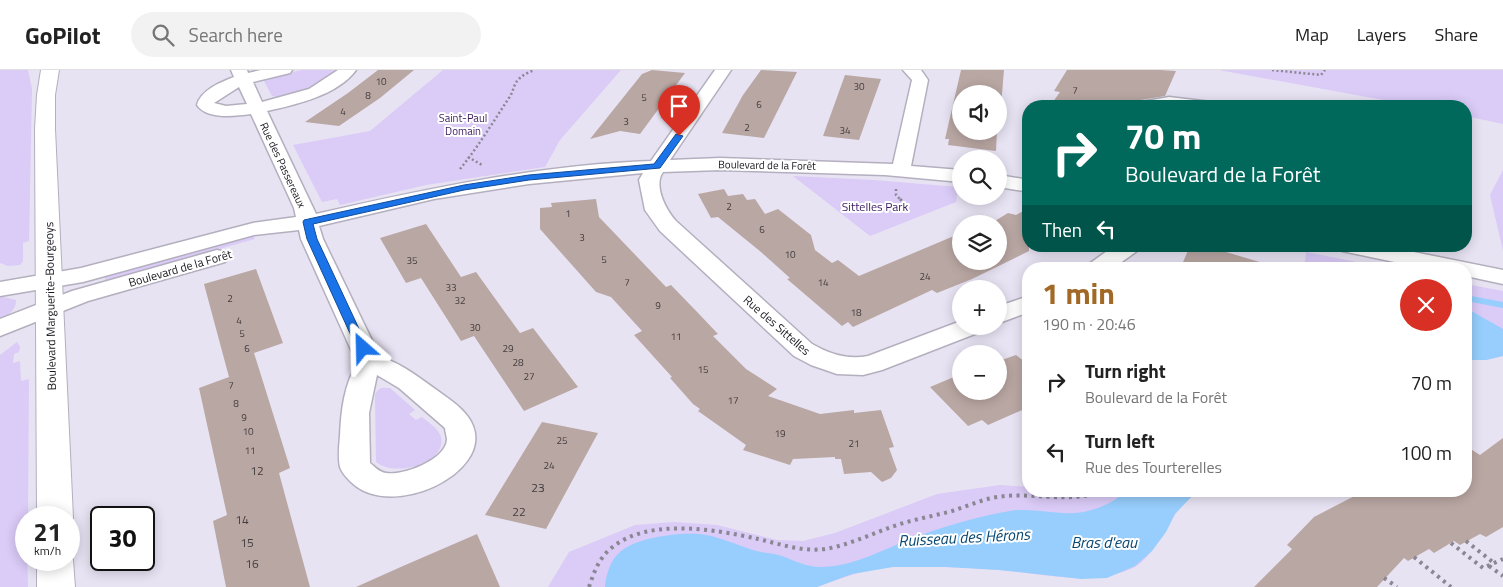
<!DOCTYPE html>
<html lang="en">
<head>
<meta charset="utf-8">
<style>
  body { margin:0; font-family:"Titillium Web",sans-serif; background:#f2f2f2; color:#222; height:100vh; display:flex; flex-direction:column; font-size:19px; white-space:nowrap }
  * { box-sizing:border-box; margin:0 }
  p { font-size:16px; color:#767676 }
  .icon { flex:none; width:28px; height:28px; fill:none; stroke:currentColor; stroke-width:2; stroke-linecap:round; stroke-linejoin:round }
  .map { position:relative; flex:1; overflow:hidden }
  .details { position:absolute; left:1022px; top:192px; width:450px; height:235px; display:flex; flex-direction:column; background:#fff; border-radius:20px; box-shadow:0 2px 12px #0003 }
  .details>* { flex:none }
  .top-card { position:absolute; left:1022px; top:30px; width:450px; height:152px; border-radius:20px; box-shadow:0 2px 12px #0003; background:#00695c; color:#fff; overflow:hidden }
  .buttons { position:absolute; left:952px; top:15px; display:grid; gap:10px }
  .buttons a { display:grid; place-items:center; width:55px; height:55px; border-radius:50%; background:#fff; box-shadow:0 2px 12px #0003; font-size:25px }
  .speed { position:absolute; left:15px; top:436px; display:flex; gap:10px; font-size:25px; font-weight:700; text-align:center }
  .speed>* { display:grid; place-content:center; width:65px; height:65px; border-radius:50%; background:#fff; box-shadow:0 2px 12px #0003; line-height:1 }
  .speed small { font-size:12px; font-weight:400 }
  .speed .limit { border:2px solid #111; border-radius:8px; background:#fff; color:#111 }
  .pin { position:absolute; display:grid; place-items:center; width:42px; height:42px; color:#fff; margin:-51px -21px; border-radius:50% 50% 50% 0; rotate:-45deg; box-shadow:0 0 5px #0007 }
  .pin .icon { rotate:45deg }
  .me { position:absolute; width:55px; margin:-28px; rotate:335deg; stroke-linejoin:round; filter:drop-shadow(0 0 4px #0008) }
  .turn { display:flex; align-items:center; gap:18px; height:105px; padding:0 20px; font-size:22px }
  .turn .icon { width:65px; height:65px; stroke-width:2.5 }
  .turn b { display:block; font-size:35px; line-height:42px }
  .then { display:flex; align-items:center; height:48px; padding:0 20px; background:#0003; gap:10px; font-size:19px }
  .round { display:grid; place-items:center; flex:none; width:52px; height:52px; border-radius:26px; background:#f2f2f2 }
  .head { display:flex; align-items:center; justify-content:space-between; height:85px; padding:0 20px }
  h1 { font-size:30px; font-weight:700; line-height:38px; color:#a16925 }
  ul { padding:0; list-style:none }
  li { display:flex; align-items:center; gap:15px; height:70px; padding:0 20px }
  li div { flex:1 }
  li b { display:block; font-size:19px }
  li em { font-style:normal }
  header { display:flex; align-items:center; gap:30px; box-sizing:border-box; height:70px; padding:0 25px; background:#fff; border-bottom:1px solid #e0e0e0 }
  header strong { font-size:24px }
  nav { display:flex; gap:28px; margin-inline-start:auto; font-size:18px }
  .search { width:350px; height:45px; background:#f2f2f2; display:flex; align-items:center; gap:12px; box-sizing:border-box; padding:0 18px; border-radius:28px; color:#767676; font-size:19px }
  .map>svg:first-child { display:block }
  .green { fill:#dacbf7 }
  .water { fill:#97cefd }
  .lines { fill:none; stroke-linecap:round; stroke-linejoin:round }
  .stream { fill:#97cefd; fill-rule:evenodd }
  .building { fill:#b9a7a3 }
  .street-casing { stroke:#b4afbe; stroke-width:3 }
  .secondary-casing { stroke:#b4afbe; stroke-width:2 }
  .path-far2 { stroke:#8a8792; stroke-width:2.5; stroke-dasharray:2 2.5; stroke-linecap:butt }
  .path-far1 { stroke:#8a8792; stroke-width:3; stroke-dasharray:2.5 4; stroke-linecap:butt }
  .path { stroke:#8a8792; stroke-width:4; stroke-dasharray:3 4.5; stroke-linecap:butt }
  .street { fill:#fff; fill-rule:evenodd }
  .secondary { fill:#fff; fill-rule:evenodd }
  .route { fill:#1a73e8; stroke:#114b97 }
  .labels { text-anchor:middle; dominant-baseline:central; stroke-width:4; stroke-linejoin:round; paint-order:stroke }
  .number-label { font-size:10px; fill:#423c3e }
  .far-park-label { font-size:11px; fill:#39195e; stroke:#fff }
  .far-street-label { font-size:11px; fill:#1a181d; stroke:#fff }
  .park-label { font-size:12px; fill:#39195e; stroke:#fff }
  .street-label { font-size:12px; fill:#1a181d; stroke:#fff }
  .near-number-label { font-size:12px; fill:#423c3e }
  .near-water-label { font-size:16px; font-style:italic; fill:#074772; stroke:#fff }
</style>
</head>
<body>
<header>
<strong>GoPilot</strong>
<div class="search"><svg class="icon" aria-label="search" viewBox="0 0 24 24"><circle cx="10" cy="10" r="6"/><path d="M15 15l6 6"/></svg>Search here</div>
<nav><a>Map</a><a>Layers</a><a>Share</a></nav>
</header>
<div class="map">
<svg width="1503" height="517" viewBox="0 0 1503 517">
  <rect width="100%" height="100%" fill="#e8e3f3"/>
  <g class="green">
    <polygon points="0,0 28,0 32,19 29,171 23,173 23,191 20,195 8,196 0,193"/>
    <path d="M 302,0 L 339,0 C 322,12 294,33 272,26 L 264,11 L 267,7 Z"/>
    <polygon points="443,0 621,0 560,70 545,97 426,115 340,135 337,129 322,132 293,75 370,61"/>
    <polygon points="1219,0 1503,0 1503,54 1466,46 1466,36 1416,36"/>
    <polygon points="1503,100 1503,181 1490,125"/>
    <polygon points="793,106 874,110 958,117 956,132 870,166"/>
    <polygon points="253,165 255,169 105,211 105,206"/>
    <polygon points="1306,182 1392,199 1304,199"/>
    <polygon points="1466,214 1503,221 1503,286 1486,290 1466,290"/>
    <path d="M 0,226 L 16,230 C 16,240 9,245 0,249 Z"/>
    <polygon points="17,272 20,277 19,282 14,284 13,293 20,291 21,311 29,309 28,447 26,448 28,517 0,517 0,285"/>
    <path d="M 381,318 L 390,318 L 415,340 L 409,344 L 416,350 L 422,347 C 428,352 438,358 441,367 C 447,393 395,408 376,392 L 375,325 L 377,321 Z"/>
    <path d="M 1000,415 L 1029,417 L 1029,421 L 1197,421 C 1190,428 1182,435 1176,443 C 1163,461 1155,484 1135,497 C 1095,517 1044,504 1000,500 C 965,497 929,496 894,497 C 867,498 842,508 817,517 L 548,517 L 569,482 L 635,455 L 674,452 L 717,455 L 777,470 L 803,471 L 835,463 L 937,424 Z"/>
  </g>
  <g class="water">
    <polygon points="1466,238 1503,259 1503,286 1486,290 1466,290"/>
    <path d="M 1126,421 L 1197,421 L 1175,444 L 1166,462 L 1152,481 L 1135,496 L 1107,508 L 1081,509 L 999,500 L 946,497 L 893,497 L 852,504 L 817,517 L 605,517 C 606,505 610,491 619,483 C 635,467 684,461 706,465 C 722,468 737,475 753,480 C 762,483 773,483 782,486 C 795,491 805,496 818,497 C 850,498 880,481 908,470 C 939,458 978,446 1010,441 C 1028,438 1045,442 1063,443 C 1084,445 1111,436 1126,421 Z"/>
  </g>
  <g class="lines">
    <polygon class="stream" points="1466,225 1503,232 1503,238 1466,231"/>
  </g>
  <g class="building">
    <polygon points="378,0 414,0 380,28 339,56 305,52 348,23"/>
    <polygon points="652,0 685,3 640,64 620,61 590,69 642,4"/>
    <polygon points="761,0 797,2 764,68 722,63 743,25"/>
    <polygon points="961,0 1004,0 1000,48 999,24 961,24 961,61 997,61 996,81 948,75 949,69 945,69"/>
    <polygon points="1067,0 1160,0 1176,1 1165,26 1141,30 1137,36 1050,36 1060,22 1054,21"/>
    <polygon points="845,5 881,9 859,70 823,66"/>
    <polygon points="724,119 728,126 743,124 747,130 755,129 765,144 778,139 811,165 815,180 832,193 838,190 859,206 961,163 961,191 999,191 999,154 990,154 1008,143 1016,145 1029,138 1029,181 972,209 937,223 932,220 853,257 848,252 842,256 787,209 790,208 761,182 718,147 711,148 698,124"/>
    <polygon points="596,129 599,147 666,217 671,215 700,245 718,264 713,266 746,299 777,319 768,326 820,344 854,340 854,343 881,340 894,377 889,378 897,400 891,408 882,412 871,402 844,404 841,389 835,389 835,387 793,389 790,395 743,380 746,375 698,341 700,339 693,334 670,308 672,307 634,265 642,261 611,227 596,222 540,159 540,138 552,137 551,133"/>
    <polygon points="426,154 461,207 476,202 520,263 533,258 578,317 524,341 474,266 461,271 421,208 406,213 380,168"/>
    <polygon points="1190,176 1206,176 1263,193 1262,199 1180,199"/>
    <polygon points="256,199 283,273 254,283 290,398 279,403 310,517 226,517 213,451 227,445 199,318 229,307 204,214"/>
    <polygon points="1016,285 1029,295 1029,337 988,355 982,350 968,356 930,317 961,304 961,321 999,321 999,291"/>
    <polygon points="542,352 598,363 546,459 485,445"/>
    <polygon points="1503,368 1503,457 1486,467 1480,464 1460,475 1454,471 1434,483 1429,479 1408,491 1404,488 1377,517 1254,517 1292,479 1287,475 1314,447 1364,421 1466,421 1466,376 1480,385"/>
    <polygon points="477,464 500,517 356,517 403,496"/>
  </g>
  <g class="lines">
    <g class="street-casing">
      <g id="street">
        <path d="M 231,0 L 247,0 L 248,3 L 261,0 L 292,0 L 290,3 L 253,12 L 262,32 L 309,19 L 338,0 L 356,0 C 338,25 295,35 267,41 L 316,144 C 426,119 538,95 651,91 L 715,0 L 731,0 L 670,90 L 720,88 L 893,94 L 912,10 L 903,0 L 921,0 L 928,10 L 911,96 L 961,100 L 961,112 L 885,105 L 720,100 L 663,102 C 653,116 666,140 676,151 L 812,274 C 830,284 847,290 868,286 L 961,251 L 961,256 L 983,256 L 980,262 L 882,300 L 863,305 L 837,304 L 811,295 L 794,286 L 660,161 L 645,140 L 639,110 L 643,103 L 529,114 L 434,129 L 319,156 L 323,169 L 380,287 C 406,295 423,311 445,326 C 456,334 468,343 473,356 C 492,404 390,451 351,412 C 347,408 342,403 340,397 C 338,388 339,376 340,366 C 341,340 344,316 357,293 L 301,169 L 299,160 L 254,165 L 83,212 L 0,226 L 0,212 L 81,198 L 253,153 L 296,147 L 294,138 L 251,44 C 235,46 207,50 197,35 C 201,20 221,12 234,7 ZM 239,17 L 247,34 L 226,36 L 214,33 ZM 377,305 L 399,318 L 445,358 C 445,362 447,366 447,370 C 445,390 403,406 386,403 C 379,402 375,397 370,393 L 369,343 Z"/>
        <polygon points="1169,27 1211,32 1213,36 1139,36 1141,32"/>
        <polygon points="999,105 1029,110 1029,122 999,117"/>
        <polygon points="1114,176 1140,176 1137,181 1112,199 1086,199 1089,194"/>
        <polygon points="1339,176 1384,176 1503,200 1503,214 1466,206 1466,199 1428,199 1342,181"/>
        <polygon points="217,180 225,182 228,187 225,192 88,231 0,266 0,249 72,221"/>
        <polygon points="1029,226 1029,242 999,253 999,236"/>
      </g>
    </g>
    <g class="secondary-casing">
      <g id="secondary">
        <polygon points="41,0 59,0 55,25 55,59 73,448 69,455 69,448 37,448 35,59 37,25"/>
        <polygon points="69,480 73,490 75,517 37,517 37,490 69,490"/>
      </g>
    </g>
    <g class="path-far2">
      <polyline points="1272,0 1321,5 1325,0"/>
      <polyline points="468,87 482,95"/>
      <path d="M 460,99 C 478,77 493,52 509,28 C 514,21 513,14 520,8 C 524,4 530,2 534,0"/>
      <polyline points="896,119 896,125 901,130"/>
    </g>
    <polyline class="path-far1" points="900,129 902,131"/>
    <g class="path">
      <polyline points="1466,471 1494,493"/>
      <polyline points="1451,473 1483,498 1503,489"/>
      <polyline points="1414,487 1451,517"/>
      <polyline points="1489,496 1503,506"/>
      <polyline points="1384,508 1397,517"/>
      <path d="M 589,517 C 593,505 597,493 606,483 C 641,446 714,459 758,469 C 780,474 802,482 825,479 C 850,475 873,463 897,455 C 915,449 934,446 952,441 C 965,437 978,431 992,428 C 1029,420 1067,435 1104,421"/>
    </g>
    <use href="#street" class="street"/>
    <use href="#secondary" class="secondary"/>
  </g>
  <polygon class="route" points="676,64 683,66 660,98 529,110 464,120 313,154 317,169 368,278 367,281 358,281 307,169 303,152 304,150 464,115 529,105 654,94"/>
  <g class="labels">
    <g class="number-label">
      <text x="381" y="11">10</text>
      <text x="859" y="16">30</text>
      <text x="1075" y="20">7</text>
      <text x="368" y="25">8</text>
      <text x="644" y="27">5</text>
      <text x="759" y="34">6</text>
      <text x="343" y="41">4</text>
      <text x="626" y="51">3</text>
      <text x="747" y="57">2</text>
      <text x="845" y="60">34</text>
      <text x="729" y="136">2</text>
      <text x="568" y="143">1</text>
      <text x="762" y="159">6</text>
      <text x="582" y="167">3</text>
      <text x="790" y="184">10</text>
      <text x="604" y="189">5</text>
      <text x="412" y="190">35</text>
      <text x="925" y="206">24</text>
      <text x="627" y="212">7</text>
      <text x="823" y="212">14</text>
      <text x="451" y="217">33</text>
      <text x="230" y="228">2</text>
      <text x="460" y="230">32</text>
      <text x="658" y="235">9</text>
      <text x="856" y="242">18</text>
      <text x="239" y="250">4</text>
      <text x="475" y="257">30</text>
      <text x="242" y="263">5</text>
      <text x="676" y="266">11</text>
      <text x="247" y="278">6</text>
      <text x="508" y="278">29</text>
      <text x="518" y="292">28</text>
      <text x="703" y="299">15</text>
      <text x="529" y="306">27</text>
      <text x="231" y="315">7</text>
      <text x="733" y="330">17</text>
      <text x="236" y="333">8</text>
      <text x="244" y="347">9</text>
      <text x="248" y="361">10</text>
      <text x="780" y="363">19</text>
      <text x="562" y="370">25</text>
      <text x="854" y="373">21</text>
      <text x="250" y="380">11</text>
      <text x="549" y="395">24</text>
    </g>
    <g class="far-park-label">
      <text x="463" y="48">Saint-Paul<tspan x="463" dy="13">Domain</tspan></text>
    </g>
    <g class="far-street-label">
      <text transform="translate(283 95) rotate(65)">Rue des Passereaux</text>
      <text transform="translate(767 95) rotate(1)">Boulevard de la Forêt</text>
    </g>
    <g class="park-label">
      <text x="875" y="136">Sittelles Park</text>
    </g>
    <g class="street-label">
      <text transform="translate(180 198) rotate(-16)">Boulevard de la Forêt</text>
      <text transform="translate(50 236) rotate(-91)">Boulevard Marguerite-Bourgeoys</text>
      <text transform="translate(777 255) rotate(41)">Rue des Sittelles</text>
    </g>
    <g class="near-number-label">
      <text x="257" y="400">12</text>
      <text x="538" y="417">23</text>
      <text x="519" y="441">22</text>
      <text x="242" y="449">14</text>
      <text x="247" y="472">15</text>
      <text x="252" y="493">16</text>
    </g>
    <g class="near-water-label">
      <text transform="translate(964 467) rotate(-3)">Ruisseau des Hérons</text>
      <text x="1104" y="472">Bras d'eau</text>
    </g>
  </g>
</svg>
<div class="buttons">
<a><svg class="icon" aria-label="sound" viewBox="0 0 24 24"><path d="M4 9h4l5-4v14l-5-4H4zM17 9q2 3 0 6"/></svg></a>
<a><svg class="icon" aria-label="search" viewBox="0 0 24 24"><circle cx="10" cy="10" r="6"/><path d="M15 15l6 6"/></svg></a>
<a><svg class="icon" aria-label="layers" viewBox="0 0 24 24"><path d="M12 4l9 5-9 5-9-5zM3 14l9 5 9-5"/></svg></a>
<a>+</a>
<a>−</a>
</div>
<div class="speed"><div>21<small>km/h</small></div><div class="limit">30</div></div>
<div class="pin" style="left:679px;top:66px;background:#d93025"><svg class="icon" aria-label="arrive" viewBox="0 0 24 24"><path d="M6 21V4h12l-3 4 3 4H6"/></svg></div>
<svg class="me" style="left:363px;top:278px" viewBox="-20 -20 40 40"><path d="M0-17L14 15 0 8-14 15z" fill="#1a73e8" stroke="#fff" stroke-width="4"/></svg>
<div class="top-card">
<div class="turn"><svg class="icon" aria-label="right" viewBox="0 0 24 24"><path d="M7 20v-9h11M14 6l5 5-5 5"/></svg><div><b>70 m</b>Boulevard de la Forêt</div></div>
<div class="then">Then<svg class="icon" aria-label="left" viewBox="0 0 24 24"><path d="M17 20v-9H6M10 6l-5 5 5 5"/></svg></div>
</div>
<section class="details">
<div class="head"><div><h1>1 min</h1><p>190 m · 20:46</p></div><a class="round" style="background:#d93025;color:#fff"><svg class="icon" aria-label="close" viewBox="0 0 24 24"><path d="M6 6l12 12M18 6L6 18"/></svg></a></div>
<ul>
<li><svg class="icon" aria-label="right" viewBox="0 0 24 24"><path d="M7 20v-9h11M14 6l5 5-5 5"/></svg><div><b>Turn right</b><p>Boulevard de la Forêt</p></div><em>70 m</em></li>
<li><svg class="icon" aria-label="left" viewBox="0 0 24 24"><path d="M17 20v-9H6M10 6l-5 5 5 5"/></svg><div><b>Turn left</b><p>Rue des Tourterelles</p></div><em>100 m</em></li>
</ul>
</section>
</div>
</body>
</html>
